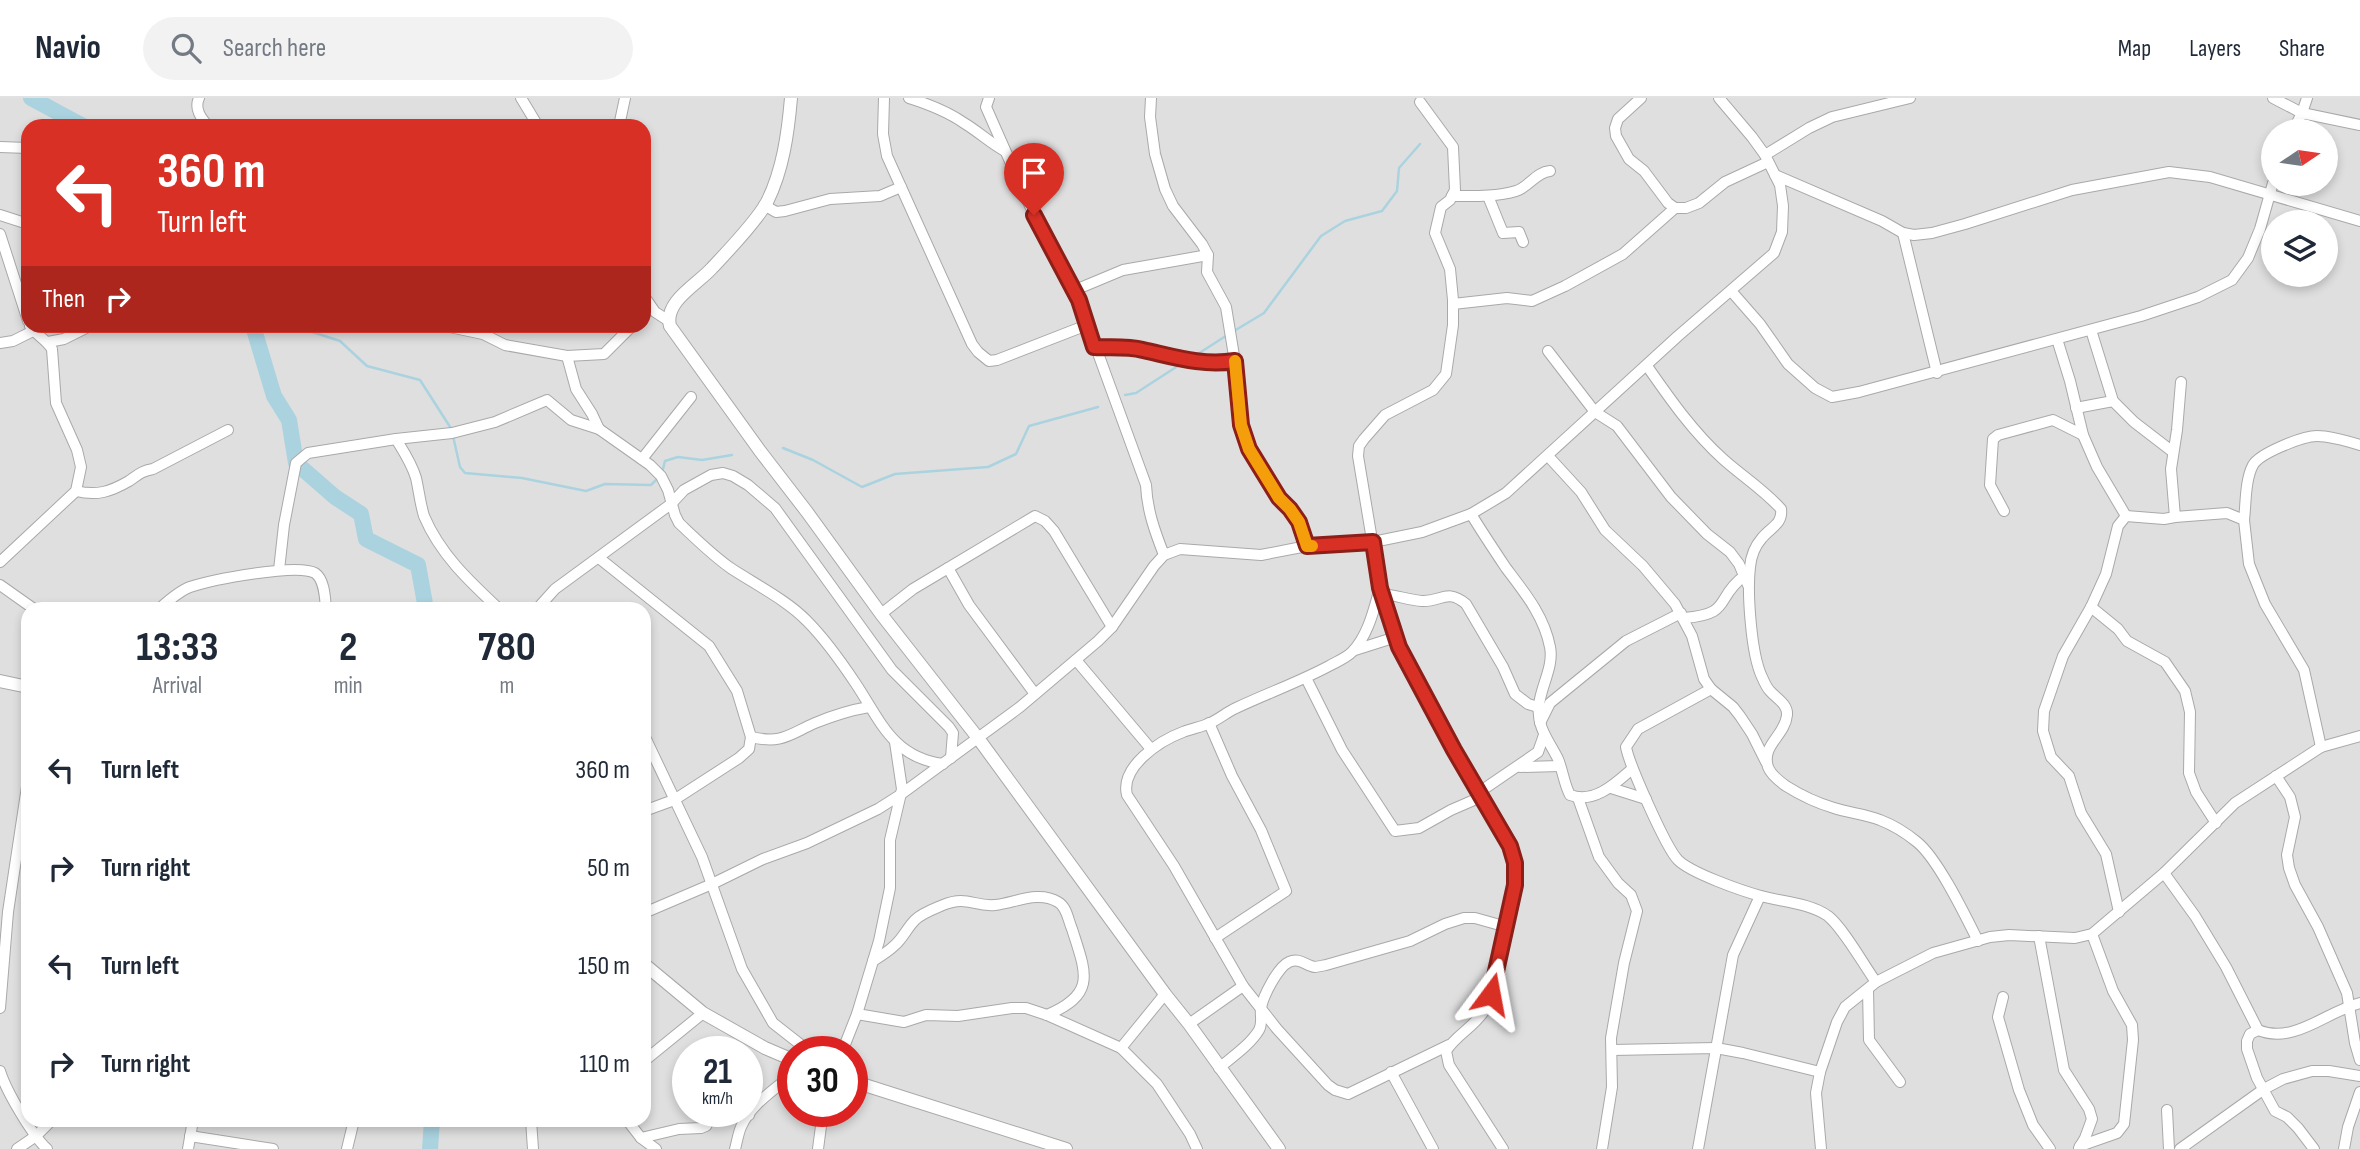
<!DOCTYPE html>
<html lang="en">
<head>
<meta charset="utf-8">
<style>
  body { margin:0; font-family:"Sofia Sans Condensed",sans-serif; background:#f2f2f3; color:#1f2937; height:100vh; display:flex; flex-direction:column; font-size:26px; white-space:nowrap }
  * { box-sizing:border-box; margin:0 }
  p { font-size:23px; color:#747a83 }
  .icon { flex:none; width:38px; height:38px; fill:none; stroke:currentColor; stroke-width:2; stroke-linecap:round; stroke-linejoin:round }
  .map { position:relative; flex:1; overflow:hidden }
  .sheet { position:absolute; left:21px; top:504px; width:630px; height:525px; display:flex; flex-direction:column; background:#fff; border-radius:21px; box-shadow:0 4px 10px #0003 }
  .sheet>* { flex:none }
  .guide { position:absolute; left:21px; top:21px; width:630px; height:214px; border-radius:21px; box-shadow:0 4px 10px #0003; background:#d93025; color:#fff; overflow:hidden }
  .needle { width:46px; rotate:77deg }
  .tools { position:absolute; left:2261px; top:21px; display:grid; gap:14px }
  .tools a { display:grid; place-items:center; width:77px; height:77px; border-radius:50%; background:#fff; box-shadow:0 4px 10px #0003; font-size:35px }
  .speed { position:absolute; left:672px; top:938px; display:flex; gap:14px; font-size:35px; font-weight:700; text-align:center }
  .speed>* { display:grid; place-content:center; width:91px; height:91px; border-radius:50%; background:#fff; box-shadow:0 4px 10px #0003; line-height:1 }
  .speed small { font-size:18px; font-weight:400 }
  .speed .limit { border:10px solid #d22; background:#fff; color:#111 }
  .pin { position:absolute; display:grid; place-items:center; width:60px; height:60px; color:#fff; margin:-72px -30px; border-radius:50% 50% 50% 0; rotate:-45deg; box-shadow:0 0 7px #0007 }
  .pin .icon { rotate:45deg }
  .me { position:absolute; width:77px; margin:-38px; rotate:13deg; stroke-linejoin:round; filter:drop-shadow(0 0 5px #0008) }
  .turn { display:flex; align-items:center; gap:24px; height:147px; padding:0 21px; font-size:32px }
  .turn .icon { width:91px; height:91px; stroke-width:2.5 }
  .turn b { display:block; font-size:49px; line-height:60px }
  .then { display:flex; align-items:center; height:66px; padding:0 21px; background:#0003; gap:14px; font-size:26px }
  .eta { display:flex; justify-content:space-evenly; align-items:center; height:119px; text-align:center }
  .eta b { font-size:42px; font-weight:700; line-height:49px }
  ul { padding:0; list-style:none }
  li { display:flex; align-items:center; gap:21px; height:98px; padding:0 21px }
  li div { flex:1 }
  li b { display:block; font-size:26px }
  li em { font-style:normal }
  header { display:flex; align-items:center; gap:42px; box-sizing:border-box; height:98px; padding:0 35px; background:#fff; border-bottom:2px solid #e0e1e3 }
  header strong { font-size:33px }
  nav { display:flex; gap:38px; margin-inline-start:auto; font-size:24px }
  .search { width:490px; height:63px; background:#f2f2f3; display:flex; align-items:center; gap:18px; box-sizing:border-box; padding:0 24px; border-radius:38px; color:#747a83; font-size:26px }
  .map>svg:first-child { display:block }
  .residential { fill:#e0dfdf; fill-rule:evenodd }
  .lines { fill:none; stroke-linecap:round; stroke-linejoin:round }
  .stream { stroke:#aad3df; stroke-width:2.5 }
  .river { stroke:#aad3df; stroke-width:16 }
  .minor-casing { stroke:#a9a9a9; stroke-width:12 }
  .tertiary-casing { stroke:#a9a9a9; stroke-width:14 }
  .minor { stroke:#fff; stroke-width:10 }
  .tertiary { stroke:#fff; stroke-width:12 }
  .route-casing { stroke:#8d1f18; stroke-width:18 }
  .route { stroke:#d93025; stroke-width:12 }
  .slow { stroke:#f59e0b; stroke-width:12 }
</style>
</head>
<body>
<header>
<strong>Navio</strong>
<div class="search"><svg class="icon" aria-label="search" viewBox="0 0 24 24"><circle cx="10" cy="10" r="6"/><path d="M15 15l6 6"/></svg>Search here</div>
<nav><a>Map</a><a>Layers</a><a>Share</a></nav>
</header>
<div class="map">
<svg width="2360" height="1051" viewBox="0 0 2360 1051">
  <rect width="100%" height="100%" fill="#f2efe9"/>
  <path class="residential" d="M 0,0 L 2360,0 L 2360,1051 L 0,1051 ZM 28,28 L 644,28 L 644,228 L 28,228 ZM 2273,33 L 2326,33 L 2326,86 L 2273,86 ZM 2273,124 L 2326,124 L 2326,177 L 2273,177 ZM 28,511 L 644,511 L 644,1022 L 28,1022 ZM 688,954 L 747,954 L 747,1013 L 688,1013 ZM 793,954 L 852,954 L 852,1013 L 793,1013 Z"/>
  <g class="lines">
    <g class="stream">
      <polyline points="294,228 340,243 367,268 420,282 452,332"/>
      <polyline points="1234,233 1264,215 1321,138 1345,123 1382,113 1397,93 1399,70 1420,46"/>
      <polyline points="1193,259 1229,236"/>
      <polyline points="1125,297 1136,295 1184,264"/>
      <polyline points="453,338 460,369 465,375 522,380 586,393 605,386 651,387 658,380"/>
      <polyline points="783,350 813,362 862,389 895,376 988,369 1016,356 1029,328 1098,309"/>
      <polyline points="662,375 665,363 678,359 702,362 732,357"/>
    </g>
    <g class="river">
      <polyline points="31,0 83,28"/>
      <polyline points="253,228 274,298 289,322 296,365 335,399 361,416 366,441 418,467 426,511"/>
      <polyline points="430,1051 432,1022"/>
    </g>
    <g class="minor-casing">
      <g id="minor">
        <path d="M 199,0 C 194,11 201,20 208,28"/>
        <polyline points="521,0 538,28"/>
        <polyline points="884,0 883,36 887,58 972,246 978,254 989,263 997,262 1087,227"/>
        <path d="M 909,0 C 928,6 947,13 964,25 C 979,34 990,45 1005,53"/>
        <path d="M 989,0 L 986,9 L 1024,95 L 1055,161 L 1079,203 L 1146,387 C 1147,412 1155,434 1164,457"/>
        <polyline points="1151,0 1150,19 1155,56 1165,91 1173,108 1202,146 1208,157 1207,174 1226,209 1236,270 1242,326 1249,351 1279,400 1290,411 1299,424 1307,448"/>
        <polyline points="1641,0 1618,21 1615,30 1616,38 1629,61 1644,73 1668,105 1675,110 1686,110 1699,105 1725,84 1768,64"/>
        <polyline points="2273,0 2302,15 2293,33"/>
        <polyline points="2307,0 2302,15 2360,27"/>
        <path d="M 1420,4 L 1453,49 L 1455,92 L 1450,102 L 1441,109 L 1435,135 L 1450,171 L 1453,202 L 1453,227 L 1446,276 L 1433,292 L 1385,317 L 1364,341 L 1359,348 L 1358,358 L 1380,490 L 1399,549 L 1442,631 L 1510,748 C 1514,761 1516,772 1515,786 C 1513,809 1496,895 1484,913 C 1474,929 1456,937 1446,953 L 1449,967 L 1503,1051"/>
        <polyline points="619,28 625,0"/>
        <polyline points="0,49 28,50"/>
        <polyline points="1765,57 1809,30 1832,19 1910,0"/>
        <polyline points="1775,77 1882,123 1903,135 1914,137 1932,135 1965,126 2072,92 2169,74 2210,79 2360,123"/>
        <path d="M 1452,98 C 1473,98 1496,99 1516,93 C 1529,89 1536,74 1550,73"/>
        <polyline points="1488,98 1503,135 1519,134 1523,144"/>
        <polyline points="764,107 776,114 785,113 830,101 880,98 901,89"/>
        <polyline points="0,117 28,126"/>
        <polyline points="1903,135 1937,275"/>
        <polyline points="0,136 28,223"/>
        <polyline points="1075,192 1123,172 1208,157"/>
        <polyline points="1732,194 1760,226 1788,266 1815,290 1832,299 1859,294 2141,218 2198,199 2232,182 2248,160 2260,131 2273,85"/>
        <polyline points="644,198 655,214 669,223"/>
        <polyline points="1453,206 1507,200 1532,203 1565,188 1623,156 1675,110"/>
        <polyline points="445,228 483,236 505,247 567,258 604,256 632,228"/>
        <polyline points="2091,232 2113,303 2134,324 2173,354"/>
        <polyline points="2057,241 2070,283 2083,337 2097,369 2126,418"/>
        <polyline points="48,244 64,241 90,228"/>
        <polyline points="0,245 13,243 33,233"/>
        <path d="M 1094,249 C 1109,250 1124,249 1138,251 C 1174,257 1196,269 1235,263"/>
        <polyline points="1548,253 1595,314 1617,328 1671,399 1707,436 1730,454 1739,466 1748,487"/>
        <polyline points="567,258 576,291 592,316 599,331"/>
        <path d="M 1647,268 C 1670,301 1693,334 1723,361 C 1742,378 1764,392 1781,411 C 1783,426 1771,429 1762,440 C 1755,448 1751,458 1750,469 C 1747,494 1751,556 1762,579 C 1764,583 1766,589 1770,593 C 1776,600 1788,606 1787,617 C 1785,638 1761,647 1768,669 C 1771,677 1779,683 1786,688 C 1802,698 1817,705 1834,710 C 1849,715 1866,716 1880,722 C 1893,727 1906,735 1917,744 C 1938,761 1965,817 1978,843"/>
        <polyline points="2181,284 2177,332 2171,371 2175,419 2227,415 2244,422 2249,466 2265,506 2304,572 2321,649"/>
        <polyline points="2076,310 2113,303"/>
        <path d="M 396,341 C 404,354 412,366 416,380 C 419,393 420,405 424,418 C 440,456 469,483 499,511"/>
        <polyline points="1548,358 1581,394 1605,432 1643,468 1675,506 1692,538 1704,581 1711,591 1733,609 1740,618 1752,636 1766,664"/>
        <polyline points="642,361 691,299"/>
        <path d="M 76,393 C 97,398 110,394 129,383 C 138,377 141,373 153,371 L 228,332"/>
        <polyline points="2004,413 1990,387 1993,341 1998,337 2053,322 2083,337"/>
        <path d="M 1471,416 C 1482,434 1494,452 1506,470 C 1525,495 1544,518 1550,549 C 1554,568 1541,588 1539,607 C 1536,628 1549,643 1558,661 C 1563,673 1564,686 1570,697 C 1594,706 1615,686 1632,671"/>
        <path d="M 2244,422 C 2246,405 2245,382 2253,367 C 2260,355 2303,338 2317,338 C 2331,338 2347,343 2360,347"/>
        <polyline points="599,460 709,548 737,593 751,639 749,651 739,660 674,702 644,713"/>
        <path d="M 0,464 L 76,393 L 81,369 L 77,352 L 56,305 L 52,251 C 46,241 36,237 30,228"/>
        <polyline points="948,470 969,507 1035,596"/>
        <path d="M 279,472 L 284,427 L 296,365 L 308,355 L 396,341 L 452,335 L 495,324 L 547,302 L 571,322 L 599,331 L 650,367 L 661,378 L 668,392 L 675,417 L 679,425 C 696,441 713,458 732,471 C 755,486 788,503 807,523 C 825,541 842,565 856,586 C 881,624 893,659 943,666"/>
        <polyline points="0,487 34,511"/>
        <path d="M 1380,490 C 1374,511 1368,538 1352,554 C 1346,560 1338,563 1329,568 C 1299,584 1268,595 1236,610 C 1227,614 1218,622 1208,626 C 1200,629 1191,631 1183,634 C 1159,643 1120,669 1127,697 L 1174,768 L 1243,888 L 1277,931 L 1328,987 L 1335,992 L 1348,996 L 1449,947"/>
        <path d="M 1382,496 C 1395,497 1409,502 1422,503 C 1441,504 1447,490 1466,506 L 1503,569 L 1515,596 L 1528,606 L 1538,609"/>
        <polyline points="2091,509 2118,531 2127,543 2165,564 2185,593 2190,614 2189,675 2196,694 2216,725"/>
        <path d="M 159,511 C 168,503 179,493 190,489 C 211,482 297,465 315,475 C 325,482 325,501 326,511"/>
        <polyline points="537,511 555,491 671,406 684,392 711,377 723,375 733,378 748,387 775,410 892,572 949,629 953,635 951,660"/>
        <polyline points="881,516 913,491 1035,418 1045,423 1054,433 1112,529"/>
        <path d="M 1684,520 C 1733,516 1714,501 1744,478"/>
        <polyline points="1355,552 1396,539"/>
        <polyline points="1076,562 1151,651"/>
        <polyline points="1306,580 1342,652 1395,733 1419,730 1451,712 1481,699"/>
        <path d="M 1711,591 L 1638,631 L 1626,649 C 1629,666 1666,750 1678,762 C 1691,775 1742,793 1761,798 C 1782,804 1810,805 1828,818 C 1844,831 1863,866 1876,884"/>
        <polyline points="1209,625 1232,678 1261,732 1286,793 1215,840"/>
        <polyline points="1540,625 1550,605 1626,543 1681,515"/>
        <polyline points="644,637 702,759 742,871 773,925 810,954"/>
        <path d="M 751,639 C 782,646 788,637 815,625 C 832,618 851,612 869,609"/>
        <polyline points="1520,669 1560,668"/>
        <polyline points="2276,678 2290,699 2295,719 2287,757 2289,770 2295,787 2318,829 2347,895 2355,945 2360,962"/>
        <polyline points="1611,690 1646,701"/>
        <polyline points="1478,695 1538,654 1544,637"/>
        <polyline points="1578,700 1599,759 1618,785 1631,797 1637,813 1624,865 1611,940 1612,989 1602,1051"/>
        <path d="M 2164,775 L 2195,818 L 2226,869 L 2258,932 C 2294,947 2327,913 2360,905"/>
        <polyline points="2119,814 2106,756 2081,715 2069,678 2051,659 2043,633 2044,613 2063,558 2091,509 2106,476 2118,428 2126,418 2164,421 2175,419"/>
        <polyline points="644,815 712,786 763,761 807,745 878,711 900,697 1020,609 1098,543 1112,529 1154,468 1164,457 1180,451 1261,457 1307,448 1373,444 1422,434 1471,416 1506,395 1678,238 1774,155 1782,134 1783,108 1780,87 1765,57 1752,39 1719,0"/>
        <polyline points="2039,838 2064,972 2089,1011 2092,1021 2085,1040 2079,1050"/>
        <path d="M 873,863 C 881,858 889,853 895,847 C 903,840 907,830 915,822 C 922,815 934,811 943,807 C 967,797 974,809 995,807 C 1015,805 1038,792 1058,804 C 1067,809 1068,822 1072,831 C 1086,875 1097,896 1047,917"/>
        <polyline points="1868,891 1869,942 1900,984"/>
        <polyline points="2003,899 1998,919 2019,992 2033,1027 2050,1051"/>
        <polyline points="0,910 8,814 28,682"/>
        <polyline points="857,916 904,924 926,917 958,918 1012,910 1026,910 1047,917 1121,950 1157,986 1190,1036 1197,1051"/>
        <polyline points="1189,926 1243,888"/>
        <polyline points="2258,932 2250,936 2247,943 2247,951 2257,980 2275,1013 2287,1019 2298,1030 2314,1051"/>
        <polyline points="1121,950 1165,896"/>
        <polyline points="1612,952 1716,950 1743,955 1820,974"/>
        <polyline points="842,954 857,916 879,843 890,790 890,742 902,691 895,644"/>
        <polyline points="644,963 703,915"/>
        <path d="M 1219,970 C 1232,959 1250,947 1259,932 C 1263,925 1260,918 1261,910 C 1263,898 1278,869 1289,864 C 1300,859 1306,868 1315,869 C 1317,869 1325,867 1326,867 L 1410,843 L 1445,826 L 1464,820 L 1475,820 L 1507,829"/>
        <path d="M 0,973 C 6,993 32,1037 47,1051"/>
        <polyline points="1391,974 1433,1051"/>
        <polyline points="2167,1012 2169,1051"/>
        <polyline points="531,1022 533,1051"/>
        <polyline points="627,1022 641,1040 656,1051"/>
        <polyline points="190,1038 273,1051"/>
        <polyline points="641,1040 679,1031 701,1030 706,1028 711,1019 716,1016 749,1017"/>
        <polyline points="2080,1048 2117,1035 2124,1026 2133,942 2132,927 2113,893 2092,836"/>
        <polyline points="17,1051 36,1038 52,1022"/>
        <polyline points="188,1051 193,1022"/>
        <polyline points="347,1051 354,1022"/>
        <path d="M 735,1051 C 737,1044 738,1036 741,1029 C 751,1006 774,992 793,976"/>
        <polyline points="818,1051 823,1013"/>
        <polyline points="1698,1051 1733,857 1760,798"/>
        <polyline points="1821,1051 1816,995 1820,974 1837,924 1845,909 1876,884 1933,855 1990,839 2009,837 2075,840 2092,836 2164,775 2235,705 2321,649 2360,638"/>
        <polyline points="2180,1051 2264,991 2283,981 2312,973 2329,973 2360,978"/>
        <polyline points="2344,1051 2348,1029 2360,994"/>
      </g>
    </g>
    <g class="tertiary-casing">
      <g id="tertiary">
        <path d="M 791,0 C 788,35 783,72 767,104 C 756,124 728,153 712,170 C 698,186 664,203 670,228 L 760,353 L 807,414 L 881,516 L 978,640 L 1165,896 L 1189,926 L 1279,1051"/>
        <polyline points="0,583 28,589"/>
        <polyline points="644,866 703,915 765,950 793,962"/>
        <polyline points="852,983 1066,1051"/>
      </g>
    </g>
    <use href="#minor" class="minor"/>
    <use href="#tertiary" class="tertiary"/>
  </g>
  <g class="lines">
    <g class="route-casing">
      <path id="route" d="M 1034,117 L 1079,202 L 1094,249 C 1111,250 1127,248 1143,252 C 1175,259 1202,268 1235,263 L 1241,327 L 1249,351 L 1279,400 L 1290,411 L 1299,424 L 1307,448 L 1373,444 L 1380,490 L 1399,549 L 1454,652 L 1510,748 L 1515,765 L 1515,787 L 1491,896"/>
    </g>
    <use href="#route" class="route"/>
    <polyline class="slow" points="1235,263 1241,327 1249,351 1279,400 1290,411 1299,424 1307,448 1312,448"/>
  </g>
</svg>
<div class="tools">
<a><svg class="needle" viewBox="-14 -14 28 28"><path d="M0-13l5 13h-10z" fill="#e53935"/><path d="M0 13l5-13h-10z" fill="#747a83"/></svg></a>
<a><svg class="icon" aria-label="layers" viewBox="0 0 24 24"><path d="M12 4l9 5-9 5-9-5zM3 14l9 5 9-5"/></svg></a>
</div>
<div class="speed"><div>21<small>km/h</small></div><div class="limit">30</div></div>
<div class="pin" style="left:1034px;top:117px;background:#d93025"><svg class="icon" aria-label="arrive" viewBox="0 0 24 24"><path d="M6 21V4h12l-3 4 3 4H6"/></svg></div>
<svg class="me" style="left:1491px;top:896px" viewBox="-20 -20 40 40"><path d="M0-17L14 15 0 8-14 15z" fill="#d93025" stroke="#fff" stroke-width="4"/></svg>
<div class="guide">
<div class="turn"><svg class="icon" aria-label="left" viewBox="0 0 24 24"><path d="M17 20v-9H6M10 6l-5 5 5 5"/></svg><div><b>360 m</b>Turn left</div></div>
<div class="then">Then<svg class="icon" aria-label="right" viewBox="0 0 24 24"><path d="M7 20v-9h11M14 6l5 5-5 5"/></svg></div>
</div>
<section class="sheet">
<div class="eta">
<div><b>13:33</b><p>Arrival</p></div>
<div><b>2</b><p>min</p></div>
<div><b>780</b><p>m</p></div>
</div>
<ul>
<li><svg class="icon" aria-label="left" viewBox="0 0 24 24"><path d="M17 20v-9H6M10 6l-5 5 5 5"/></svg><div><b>Turn left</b></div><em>360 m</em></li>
<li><svg class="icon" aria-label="right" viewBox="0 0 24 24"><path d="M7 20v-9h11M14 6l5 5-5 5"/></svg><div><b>Turn right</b></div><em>50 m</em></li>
<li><svg class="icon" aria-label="left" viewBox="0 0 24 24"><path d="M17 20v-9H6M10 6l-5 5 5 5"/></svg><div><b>Turn left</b></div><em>150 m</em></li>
<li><svg class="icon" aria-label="right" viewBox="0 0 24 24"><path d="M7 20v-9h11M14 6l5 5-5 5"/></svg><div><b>Turn right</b></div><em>110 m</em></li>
</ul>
</section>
</div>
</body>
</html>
